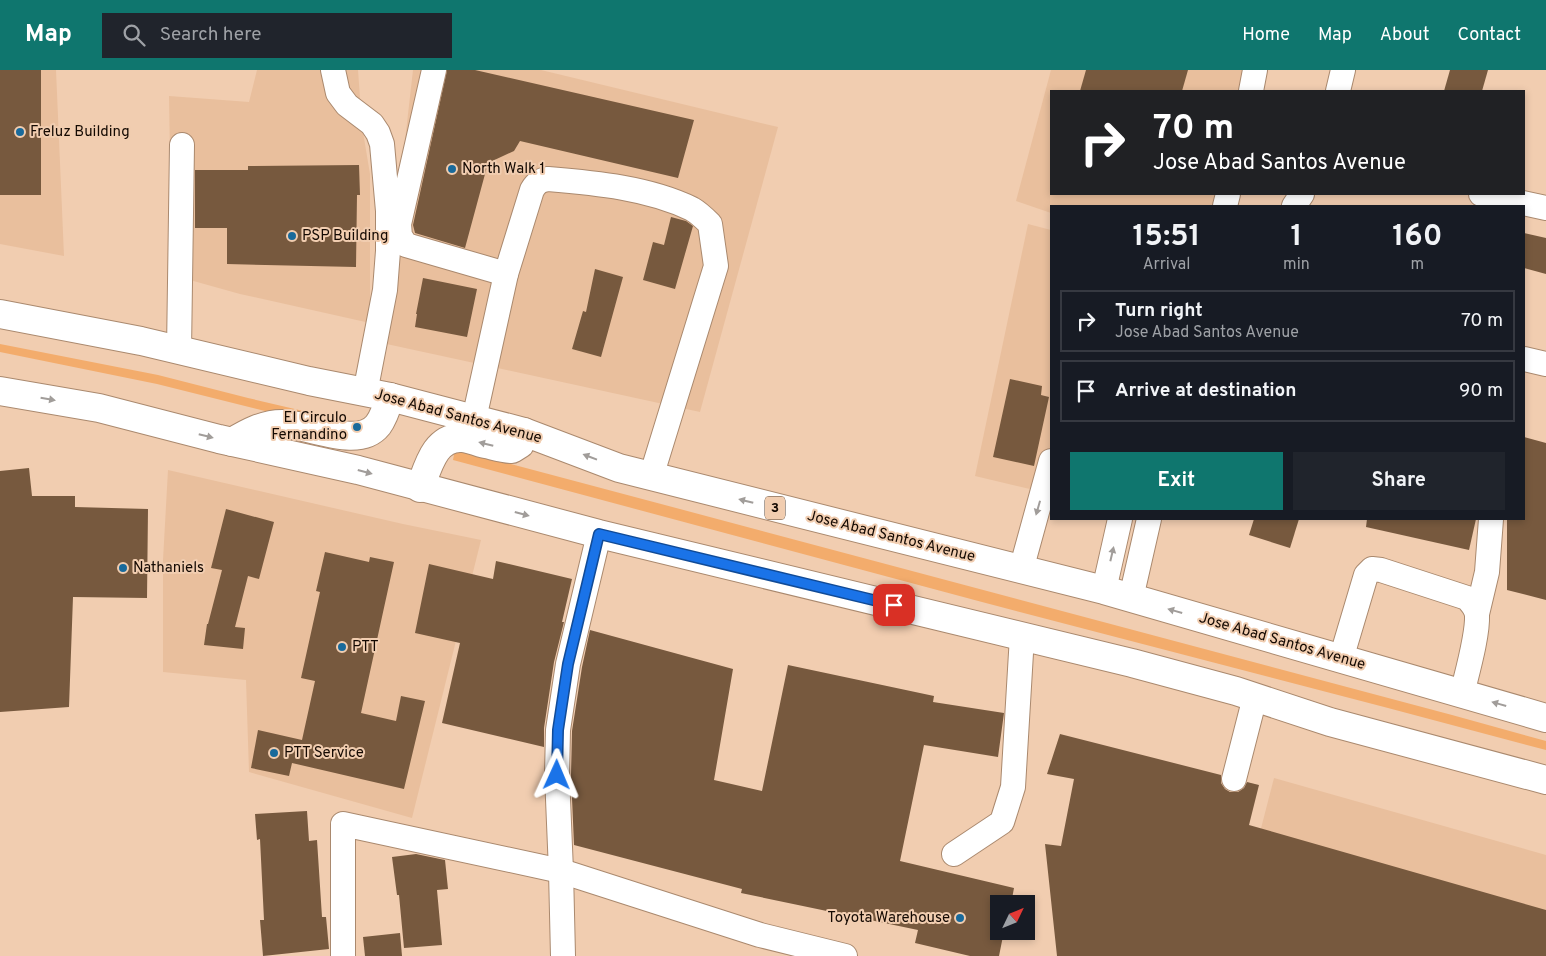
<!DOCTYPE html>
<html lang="en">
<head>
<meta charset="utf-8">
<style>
  body { margin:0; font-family:Overpass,sans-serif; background:#20242c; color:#f1f3f6; height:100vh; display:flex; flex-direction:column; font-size:19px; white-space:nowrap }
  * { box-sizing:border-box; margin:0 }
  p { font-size:16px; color:#9ea1a6 }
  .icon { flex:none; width:28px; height:28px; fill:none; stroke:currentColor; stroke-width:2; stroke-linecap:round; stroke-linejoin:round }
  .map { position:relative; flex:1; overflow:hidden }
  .details { position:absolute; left:1050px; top:135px; width:475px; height:315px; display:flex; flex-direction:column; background:#171b24; border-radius:0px; box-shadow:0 2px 8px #0003 }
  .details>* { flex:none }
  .top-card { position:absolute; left:1050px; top:20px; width:475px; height:105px; border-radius:0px; box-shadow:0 2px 8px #0003; background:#202124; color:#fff; overflow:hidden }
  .needle { width:32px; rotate:47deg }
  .buttons { position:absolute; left:990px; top:825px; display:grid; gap:10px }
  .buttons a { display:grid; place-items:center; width:45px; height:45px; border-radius:0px; background:#171b24; box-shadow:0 2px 8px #0003; font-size:25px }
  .pin { position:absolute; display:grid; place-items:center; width:42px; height:42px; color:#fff; margin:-21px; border-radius:10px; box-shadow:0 2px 8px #0006 }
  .me { position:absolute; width:55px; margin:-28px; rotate:1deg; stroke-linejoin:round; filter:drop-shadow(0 0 4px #0008) }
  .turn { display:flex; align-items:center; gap:18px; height:105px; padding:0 20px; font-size:22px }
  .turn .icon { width:65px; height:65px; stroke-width:2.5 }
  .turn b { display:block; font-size:35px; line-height:42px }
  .eta { display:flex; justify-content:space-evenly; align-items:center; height:85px; text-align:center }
  .eta b { font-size:30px; font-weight:700; line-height:35px }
  .cta { display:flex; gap:10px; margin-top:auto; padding:10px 20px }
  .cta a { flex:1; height:58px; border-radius:0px; background:#0f766e; color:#fff; font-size:20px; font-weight:700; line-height:58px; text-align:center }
  .cta a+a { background:#20242c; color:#f1f3f6 }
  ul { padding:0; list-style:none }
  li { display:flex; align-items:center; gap:15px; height:62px; margin:0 10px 8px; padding:0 10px; border:2px solid #363941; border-radius:0px }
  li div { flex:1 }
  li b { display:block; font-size:19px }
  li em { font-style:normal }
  header { display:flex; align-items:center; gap:30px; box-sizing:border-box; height:70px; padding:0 25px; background:#0f766e; color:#fff }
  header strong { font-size:24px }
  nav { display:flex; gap:28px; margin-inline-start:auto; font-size:18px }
  .search { width:350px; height:45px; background:#20242c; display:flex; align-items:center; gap:12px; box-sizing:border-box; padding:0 18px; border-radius:0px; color:#9ea1a6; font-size:19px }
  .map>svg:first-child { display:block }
  .built { fill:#e9bf9d }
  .green { fill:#f3ac6c }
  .building { fill:#77593e }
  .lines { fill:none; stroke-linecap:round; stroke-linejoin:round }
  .minor-casing { stroke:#aa896e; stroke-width:26 }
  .highway-casing { stroke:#aa896e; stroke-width:30 }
  .minor { stroke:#fff; stroke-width:24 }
  .highway { stroke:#fff; stroke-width:28 }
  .oneway { fill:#a19d9a }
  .route-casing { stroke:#114b97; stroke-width:12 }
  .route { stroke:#1a73e8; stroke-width:9 }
  .poi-dot { fill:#196a9b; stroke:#f1cdb0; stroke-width:2 }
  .labels { text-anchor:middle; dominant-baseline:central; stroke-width:4; stroke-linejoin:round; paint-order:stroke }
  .shield { fill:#f1cdb0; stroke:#564436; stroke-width:1 }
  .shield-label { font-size:14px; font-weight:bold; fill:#140902 }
  .poi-label { font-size:15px; fill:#140902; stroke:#f1cdb0; text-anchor:start }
  .street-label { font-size:15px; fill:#140902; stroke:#f1cdb0 }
</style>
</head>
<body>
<header>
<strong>Map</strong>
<div class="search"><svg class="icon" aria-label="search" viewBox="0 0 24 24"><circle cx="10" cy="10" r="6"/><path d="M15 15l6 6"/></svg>Search here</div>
<nav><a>Home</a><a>Map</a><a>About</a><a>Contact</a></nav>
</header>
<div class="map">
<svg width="1546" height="886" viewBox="0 0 1546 886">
  <rect width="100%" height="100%" fill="#f1cdb0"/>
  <g class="built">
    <polygon points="0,0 56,0 64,186 0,174"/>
    <polygon points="257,0 358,0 362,56 370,104 370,253 240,224 172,205 169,26 249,32"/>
    <polygon points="413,0 541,0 778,57 700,342 382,273"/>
    <polygon points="1051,0 1267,0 1263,21 1051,21 1051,124 1239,124 1237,136 1051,136 1051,143 1016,131"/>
    <polygon points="1028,154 1051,160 1051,424 975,406"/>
    <polygon points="168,400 403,454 481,470 412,748 249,702 246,610 163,602 163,490"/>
    <polygon points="1274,708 1546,785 1546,886 1228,886"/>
  </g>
  <g class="green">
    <polygon points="0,274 158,305 248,328 359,354 273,343 157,314 0,282"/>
    <polygon points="455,379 1452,645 1546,671 1546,680 1388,638 982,532 453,390"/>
  </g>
  <g class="building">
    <rect x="0" y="0" width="41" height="125"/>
    <polygon points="447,0 475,0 694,50 678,108 520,71 514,81 488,93 465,178 415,163 413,155"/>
    <polygon points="1086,0 1188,0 1182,21 1080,21"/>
    <polygon points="1450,0 1488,0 1482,21 1444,21"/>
    <polygon points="359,95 360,125 357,125 356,197 227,194 227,158 195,158 195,100 248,100 248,96"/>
    <polygon points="671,147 686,151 693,156 675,219 643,210 653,172 664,175"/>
    <polygon points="1524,163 1546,168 1546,204 1524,198"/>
    <polygon points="595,199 623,207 601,287 572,279 583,241 586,242"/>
    <polygon points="423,208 477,219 467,267 415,257 417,244 416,244"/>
    <polygon points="1010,309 1042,316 1041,325 1049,327 1034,396 993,387"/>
    <polygon points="1524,367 1546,373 1546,530 1507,520 1507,449 1524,449"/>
    <polygon points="29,398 32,426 75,426 75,437 148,439 147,528 73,527 69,637 0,642 0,401"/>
    <polygon points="226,439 274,452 259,509 248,506 235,557 245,558 243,579 204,575 207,554 208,554 222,500 211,498"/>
    <polygon points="1254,449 1299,449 1290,478 1249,465"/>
    <polygon points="1367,449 1476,449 1469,480 1366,457"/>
    <polygon points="325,482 369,492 370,487 394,492 361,643 396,651 401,626 425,631 404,719 292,693 289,706 251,698 258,660 302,670 315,611 301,608 320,522 316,521"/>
    <polygon points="496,491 572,509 562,552 564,552 554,592 544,658 544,677 442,653 460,573 415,563 429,494 493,509"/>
    <polygon points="590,560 733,599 714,710 762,721 788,595 934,626 933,632 1004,643 998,687 924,675 900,791 1014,818 1011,834 999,834 999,861 1004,861 999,886 970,886 915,873 918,860 741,823 742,819 574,775 571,705 572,661 582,597"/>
    <polygon points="1060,664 1221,705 1221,713 1225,719 1230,722 1238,722 1244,718 1247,712 1259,715 1249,755 1546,840 1546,886 1057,886 1045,774 1061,776 1074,709 1047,704"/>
    <polygon points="307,741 309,771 317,770 322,847 326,847 329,879 263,886 260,850 264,850 260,769 257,770 255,744"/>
    <polygon points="416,784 445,790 448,819 437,820 442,875 404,878 399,825 397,825 392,787"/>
    <polygon points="400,863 402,886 365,886 363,867"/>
  </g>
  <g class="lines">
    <g class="minor-casing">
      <g id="minor">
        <polyline points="333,0 338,23 347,35 372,54 378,63 382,74 388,141 388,181 385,220 365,323"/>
        <polyline points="434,0 399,154 400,166 406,175 506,204"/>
        <polyline points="1251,21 1255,0"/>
        <polyline points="1338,21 1343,0"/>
        <polyline points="1481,124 1546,138"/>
        <polyline points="1225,136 1228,124"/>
        <polyline points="1294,136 1302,124"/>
        <polyline points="179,281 182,75"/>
        <polyline points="1524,289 1546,294"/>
        <path d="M 474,349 L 506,204 L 532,120 C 536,113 540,110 548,109 C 596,113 649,118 692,139 C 699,143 705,149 710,154 L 716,196 L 651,407"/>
        <polyline points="1021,500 1051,391"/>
        <polyline points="1104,520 1120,449"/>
        <polyline points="1131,528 1149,449"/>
        <polyline points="1477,544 1487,502 1491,449"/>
        <path d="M 1341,589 L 1366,505 L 1372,499 L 1381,500 L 1467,528 C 1471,533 1476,537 1477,545 C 1478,565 1467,603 1462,624"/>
        <polyline points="1234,709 1255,627"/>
        <polyline points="954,784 1002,752 1013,717 1022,566"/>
        <polyline points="343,886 343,754 561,801 760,865 845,886"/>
        <polyline points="563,886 561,801 557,705 558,660 568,594 599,464"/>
      </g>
    </g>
    <g class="highway-casing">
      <g id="highway">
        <polyline points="0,244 141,271 309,311 390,327 474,349 524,362 619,398 1104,520 1546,648"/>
        <polyline points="0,321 99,338 219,369 358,400 599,464 1132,593 1236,621 1330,652 1546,710"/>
        <path d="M 232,372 C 247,363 263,354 282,354 C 309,354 358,380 378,355 C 384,347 387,337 390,327"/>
        <path d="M 420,418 C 428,397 435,366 462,368 C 469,369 475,371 481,373 C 492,375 502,379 512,379 L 520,374 L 524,362"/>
      </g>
    </g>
    <use href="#minor" class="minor"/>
    <use href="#highway" class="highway"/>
  </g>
  <defs><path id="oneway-solid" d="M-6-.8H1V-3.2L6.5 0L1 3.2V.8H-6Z" transform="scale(1.25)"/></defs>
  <g class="oneway">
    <use href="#oneway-solid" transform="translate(48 329) rotate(10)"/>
    <use href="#oneway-solid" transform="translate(206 366) rotate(14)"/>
    <use href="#oneway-solid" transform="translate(486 374) rotate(-166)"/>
    <use href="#oneway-solid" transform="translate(590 387) rotate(-159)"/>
    <use href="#oneway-solid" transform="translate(365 402) rotate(15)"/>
    <use href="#oneway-solid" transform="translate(746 431) rotate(-166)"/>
    <use href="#oneway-solid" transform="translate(1038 438) rotate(106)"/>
    <use href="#oneway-solid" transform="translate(522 444) rotate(15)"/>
    <use href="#oneway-solid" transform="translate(1112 484) rotate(-77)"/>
    <use href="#oneway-solid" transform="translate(1175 541) rotate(-164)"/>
    <use href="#oneway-solid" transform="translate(1499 634) rotate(-164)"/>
  </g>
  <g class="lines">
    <g class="route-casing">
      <polyline id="route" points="557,705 558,660 568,594 599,464 894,535"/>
    </g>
    <use href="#route" class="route"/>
  </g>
  <g class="poi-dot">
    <circle cx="20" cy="62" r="5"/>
    <circle cx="452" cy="99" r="5"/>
    <circle cx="292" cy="166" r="5"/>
    <circle cx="357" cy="357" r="5"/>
    <circle cx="123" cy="498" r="5"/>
    <circle cx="342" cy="577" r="5"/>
    <circle cx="274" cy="683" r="5"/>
    <circle cx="960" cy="848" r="5"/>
  </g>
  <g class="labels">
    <rect class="shield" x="765" y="426.5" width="20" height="23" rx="4"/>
    <g class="shield-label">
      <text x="775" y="438">3</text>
    </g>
    <g class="poi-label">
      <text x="30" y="62">Freluz Building</text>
      <text x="462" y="99">North Walk 1</text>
      <text x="302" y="166">PSP Building</text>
      <text x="347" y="348" text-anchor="end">El Circulo<tspan x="347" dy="17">Fernandino</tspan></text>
      <text x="133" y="498">Nathaniels</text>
      <text x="352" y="577">PTT</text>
      <text x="284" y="683">PTT Service</text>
      <text x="950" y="848" text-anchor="end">Toyota Warehouse</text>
    </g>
    <g class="street-label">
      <text transform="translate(458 347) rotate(15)">Jose Abad Santos Avenue</text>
      <text transform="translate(891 467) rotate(14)">Jose Abad Santos Avenue</text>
      <text transform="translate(1282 572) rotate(16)">Jose Abad Santos Avenue</text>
    </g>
  </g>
</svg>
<div class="buttons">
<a><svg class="needle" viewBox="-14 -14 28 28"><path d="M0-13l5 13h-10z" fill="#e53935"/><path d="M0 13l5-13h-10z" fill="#9ea1a6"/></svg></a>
</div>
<div class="pin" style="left:894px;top:535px;background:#d93025"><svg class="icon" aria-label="arrive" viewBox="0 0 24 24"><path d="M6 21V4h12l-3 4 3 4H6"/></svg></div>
<svg class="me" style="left:557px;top:705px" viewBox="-20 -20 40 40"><path d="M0-17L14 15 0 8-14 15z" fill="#1a73e8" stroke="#fff" stroke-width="4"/></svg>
<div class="top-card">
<div class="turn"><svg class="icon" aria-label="right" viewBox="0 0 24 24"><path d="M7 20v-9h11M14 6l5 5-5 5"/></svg><div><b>70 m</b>Jose Abad Santos Avenue</div></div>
</div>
<section class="details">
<div class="eta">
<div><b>15:51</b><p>Arrival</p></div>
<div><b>1</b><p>min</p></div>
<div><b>160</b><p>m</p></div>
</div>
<ul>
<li><svg class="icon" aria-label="right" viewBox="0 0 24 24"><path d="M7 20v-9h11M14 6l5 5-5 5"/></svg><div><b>Turn right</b><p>Jose Abad Santos Avenue</p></div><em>70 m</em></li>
<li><svg class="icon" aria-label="arrive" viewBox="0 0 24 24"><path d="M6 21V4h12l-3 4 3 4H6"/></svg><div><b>Arrive at destination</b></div><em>90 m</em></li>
</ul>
<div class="cta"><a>Exit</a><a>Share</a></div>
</section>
</div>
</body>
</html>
